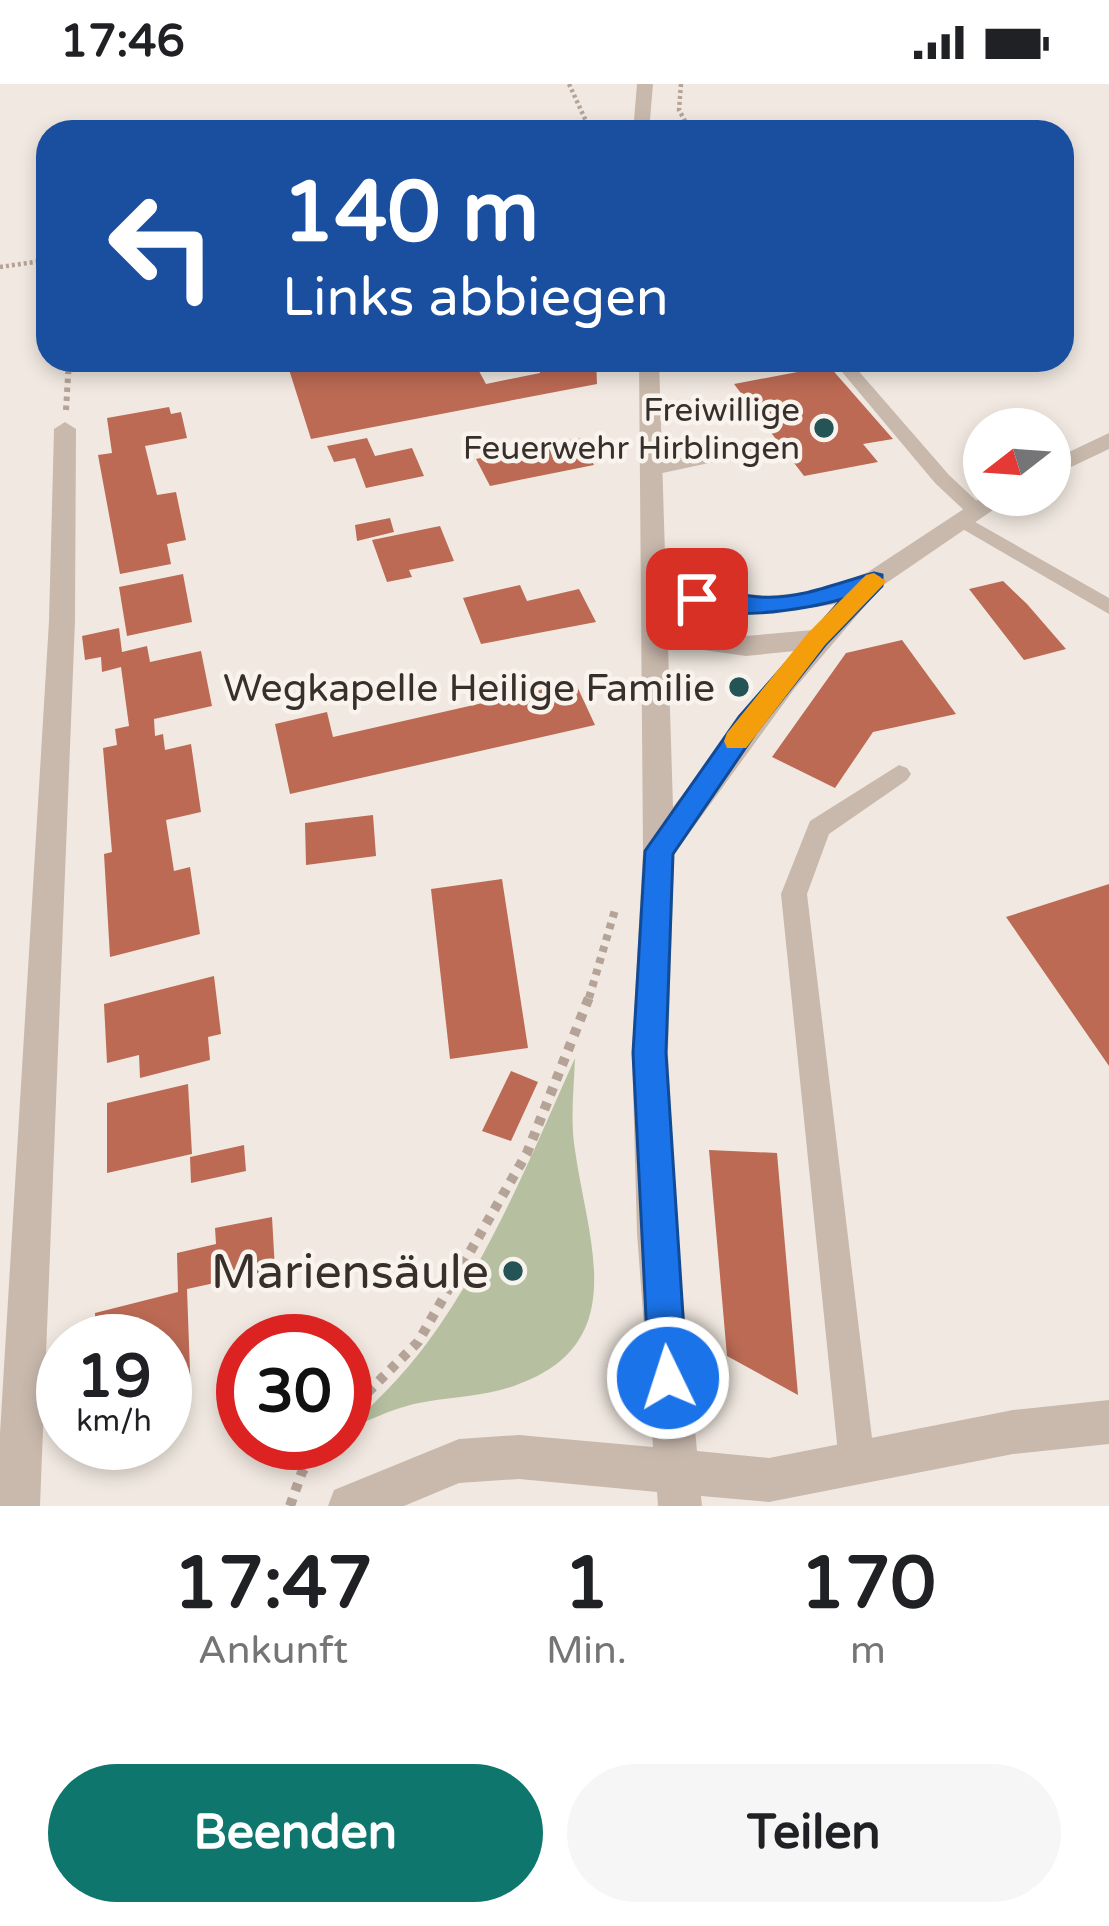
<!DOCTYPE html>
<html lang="de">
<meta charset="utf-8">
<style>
:root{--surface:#fff;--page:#f6f6f6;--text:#202124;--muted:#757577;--accent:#0f766e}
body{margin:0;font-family:"Varela Round",sans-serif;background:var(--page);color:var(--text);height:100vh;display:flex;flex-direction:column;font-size:45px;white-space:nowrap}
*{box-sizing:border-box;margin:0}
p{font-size:39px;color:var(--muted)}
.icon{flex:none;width:66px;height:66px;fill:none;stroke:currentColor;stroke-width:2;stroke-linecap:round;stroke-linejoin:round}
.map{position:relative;height:1422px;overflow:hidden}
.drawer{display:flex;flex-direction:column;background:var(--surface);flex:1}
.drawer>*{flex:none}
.guide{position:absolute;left:36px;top:36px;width:1038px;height:252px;border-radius:36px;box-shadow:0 6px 18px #0003;background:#1a4fa0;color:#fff;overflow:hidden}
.needle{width:78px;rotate:253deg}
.fabs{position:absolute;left:963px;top:324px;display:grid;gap:24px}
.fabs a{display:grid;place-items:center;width:108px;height:108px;border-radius:50%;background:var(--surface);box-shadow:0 6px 18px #0003;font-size:60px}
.speed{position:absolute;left:36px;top:1230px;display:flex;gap:24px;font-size:60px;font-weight:700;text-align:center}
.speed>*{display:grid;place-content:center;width:156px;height:156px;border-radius:50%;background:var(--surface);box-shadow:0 6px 18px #0003;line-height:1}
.speed small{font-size:30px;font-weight:400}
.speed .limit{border:18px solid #d22;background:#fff;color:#111}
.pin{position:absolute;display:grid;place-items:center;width:102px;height:102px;color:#fff;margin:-51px;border-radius:24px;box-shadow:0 6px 18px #0006}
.me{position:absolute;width:132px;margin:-66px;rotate:356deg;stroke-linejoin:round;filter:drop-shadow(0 0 9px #0008)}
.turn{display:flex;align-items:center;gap:42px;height:252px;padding:0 48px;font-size:54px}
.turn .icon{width:156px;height:156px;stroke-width:2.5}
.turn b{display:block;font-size:84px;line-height:102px}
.eta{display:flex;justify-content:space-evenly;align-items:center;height:204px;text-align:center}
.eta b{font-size:72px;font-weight:700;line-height:84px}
.button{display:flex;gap:24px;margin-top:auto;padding:24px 48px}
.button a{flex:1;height:138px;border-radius:72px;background:var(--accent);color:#fff;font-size:48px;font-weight:700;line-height:138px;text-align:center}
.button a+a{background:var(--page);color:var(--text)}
.status{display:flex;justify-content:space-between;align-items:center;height:84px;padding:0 60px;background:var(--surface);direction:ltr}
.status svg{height:33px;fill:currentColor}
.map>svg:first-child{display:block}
.green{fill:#b6c0a1}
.building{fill:#bc6a54}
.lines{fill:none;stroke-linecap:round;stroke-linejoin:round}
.path-far3{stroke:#b5a397;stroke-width:4.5;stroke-dasharray:3 3;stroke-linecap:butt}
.path-far2{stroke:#b5a397;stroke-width:6;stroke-dasharray:4.5 4.5;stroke-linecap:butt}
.path-far1{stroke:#b5a397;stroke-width:8;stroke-dasharray:6 6;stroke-linecap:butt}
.path{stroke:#b5a397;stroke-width:10;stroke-dasharray:8 8;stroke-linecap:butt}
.lane{fill:#c9b9ad;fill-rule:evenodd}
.street{fill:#c9b9ad;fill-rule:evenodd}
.route{fill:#1a73e8;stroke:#114b97;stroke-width:3}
.slow{fill:#f59e0b}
.poi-dot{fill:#245456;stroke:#f9f3ed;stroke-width:4.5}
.labels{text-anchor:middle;stroke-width:9;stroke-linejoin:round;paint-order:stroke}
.far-poi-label{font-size:33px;fill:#382f2b;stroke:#f9f3ed;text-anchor:end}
.poi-label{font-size:39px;fill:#382f2b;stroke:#f9f3ed;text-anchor:end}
.near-poi-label{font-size:48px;fill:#382f2b;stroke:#f9f3ed;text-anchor:end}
</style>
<div class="status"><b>17:46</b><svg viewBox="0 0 49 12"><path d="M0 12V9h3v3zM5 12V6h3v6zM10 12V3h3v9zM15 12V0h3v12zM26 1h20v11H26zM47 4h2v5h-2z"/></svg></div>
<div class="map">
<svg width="1109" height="1422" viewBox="0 0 1109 1422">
<rect width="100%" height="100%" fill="#f1e9e1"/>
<path class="green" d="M575,974C574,1004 570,1036 575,1066C588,1159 633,1261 514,1302C483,1313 447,1313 414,1320C390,1326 368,1336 346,1347C374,1319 403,1292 427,1259C490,1174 532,1070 575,974Z"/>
<path class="building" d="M286,276H473L486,300L540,289V276H596L597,300L311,355Z
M829,282L893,355L863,360L878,378L804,392L734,300Z
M169,323L171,330L181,328L187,354L145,362L157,411L176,408L186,456L167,460L171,480L120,490L98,371L112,369L107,334Z
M367,354L375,372L412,364L424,392L366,404L355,374L334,378L327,362Z
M579,354L594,381L490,402L476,375Z
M390,434L394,448L357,457L355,441Z
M440,442L454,477L409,486L412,493L387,498L372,456Z
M183,490L192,538L127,552L119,503Z
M1003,497L1027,520L1066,565L1024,576L969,505Z
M520,501L527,517L579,505L596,538L481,560L463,514Z
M119,544L122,568L147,562L150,578L201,567L212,622L154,635L155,652L163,650L165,666L191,660L201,728L166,736L174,787L190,783L200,850L110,873L104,770L112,768L103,664L117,661L115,645L129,642L121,583L102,588L101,573L85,576L82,552Z
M902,556L956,630L873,648L835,704L772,673L846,569Z
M575,598L595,641L290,710L275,640L327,628L333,653Z
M373,731L376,772L306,781L305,739Z
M502,795L528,964L450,975L431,805Z
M1109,800V982L1006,833Z
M214,892L221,950L208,953L210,976L140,994L139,971L107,979L104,920Z
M511,987L538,998L511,1057L482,1047Z
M188,1000L192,1070L107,1089V1019Z
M244,1061L246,1087L191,1099L190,1073Z
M709,1066L777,1069L798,1311L727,1272Z
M272,1133L275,1186L187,1205L191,1315L165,1322V1257H96L95,1229L178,1208L177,1169L216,1160L215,1144Z"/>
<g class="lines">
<path class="path-far3" d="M569,0L591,48
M681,0L679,26L691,48
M0,183L48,176"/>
<path class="path-far2" d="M783,276L793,289
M66,326L69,276"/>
<path class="path-far1" d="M589,914L615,826"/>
<path class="path" d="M345,1331L418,1258L527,1069L590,911
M290,1422L302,1388L323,1359"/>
<path class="lane" d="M832,276H849L949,391L982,422V430H968L935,399Z
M773,355L782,360L779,364L653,391L644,385L653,379Z
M961,430L1109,514V530L954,440L951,436Z
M899,681L907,684L911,690L907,696L829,750L807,810L875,1379L869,1391L857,1397L845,1391L839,1379L781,810L810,737Z"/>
<path class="street" d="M637,0H653L649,48H633Z
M639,276H659L666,503L769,512L824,506L868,488L985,411H1015L882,502L795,604L674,770L668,969L677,1149L697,1367L769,1374L1013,1326L1109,1316V1360L1013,1370L769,1418L701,1412L702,1422H658L657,1408L519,1395L459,1399L404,1422H328L334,1406L459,1355L519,1351L653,1363L637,1149L632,969L643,767ZM837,520L813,546L746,552L668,542L667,521L769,529ZM668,561L746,572L795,567L673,723Z
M65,338L76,345L75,537L40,1422H0V1349L49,537L54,345Z
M1109,349V365L1050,393V377Z"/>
</g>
<path class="route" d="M874,489L882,491V502L825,561L757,647L673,770L666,969L687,1294L682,1307L668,1313L655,1307L649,1294L633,969L645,767L739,633L842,515C809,525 711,542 685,515C701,500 738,512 760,513C799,516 837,499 874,489Z"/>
<path class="slow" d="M874,489L886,497L882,502L825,561L746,664H727L724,657L727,649L808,549L866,491Z"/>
<g class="poi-dot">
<circle cx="824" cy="344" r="12"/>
<circle cx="739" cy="603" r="12"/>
<circle cx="513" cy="1187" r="12"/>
</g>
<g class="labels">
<g class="far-poi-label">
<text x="800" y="337">Freiwillige<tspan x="800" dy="38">Feuerwehr Hirblingen</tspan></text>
</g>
<g class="poi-label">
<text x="715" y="617">Wegkapelle Heilige Familie</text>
</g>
<g class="near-poi-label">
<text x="489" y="1204">Mariensäule</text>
</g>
</g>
</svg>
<div class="fabs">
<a><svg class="needle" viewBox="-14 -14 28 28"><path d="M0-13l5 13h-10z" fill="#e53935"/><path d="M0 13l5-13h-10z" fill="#757577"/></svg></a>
</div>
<div class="speed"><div>19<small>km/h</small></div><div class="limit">30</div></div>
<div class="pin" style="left:697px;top:515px;background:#d93025"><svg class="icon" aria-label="arrive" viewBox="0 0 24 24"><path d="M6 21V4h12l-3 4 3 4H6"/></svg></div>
<svg class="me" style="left:668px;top:1294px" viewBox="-20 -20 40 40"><circle r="17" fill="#1a73e8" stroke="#fff" stroke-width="3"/><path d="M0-11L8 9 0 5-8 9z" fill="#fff"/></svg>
<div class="guide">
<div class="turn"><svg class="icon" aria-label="left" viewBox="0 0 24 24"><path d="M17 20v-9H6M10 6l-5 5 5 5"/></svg><div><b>140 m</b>Links abbiegen</div></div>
</div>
</div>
<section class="drawer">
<div class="eta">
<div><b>17:47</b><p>Ankunft</p></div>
<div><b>1</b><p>Min.</p></div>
<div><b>170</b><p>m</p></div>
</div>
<div class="button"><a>Beenden</a><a>Teilen</a></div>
</section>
